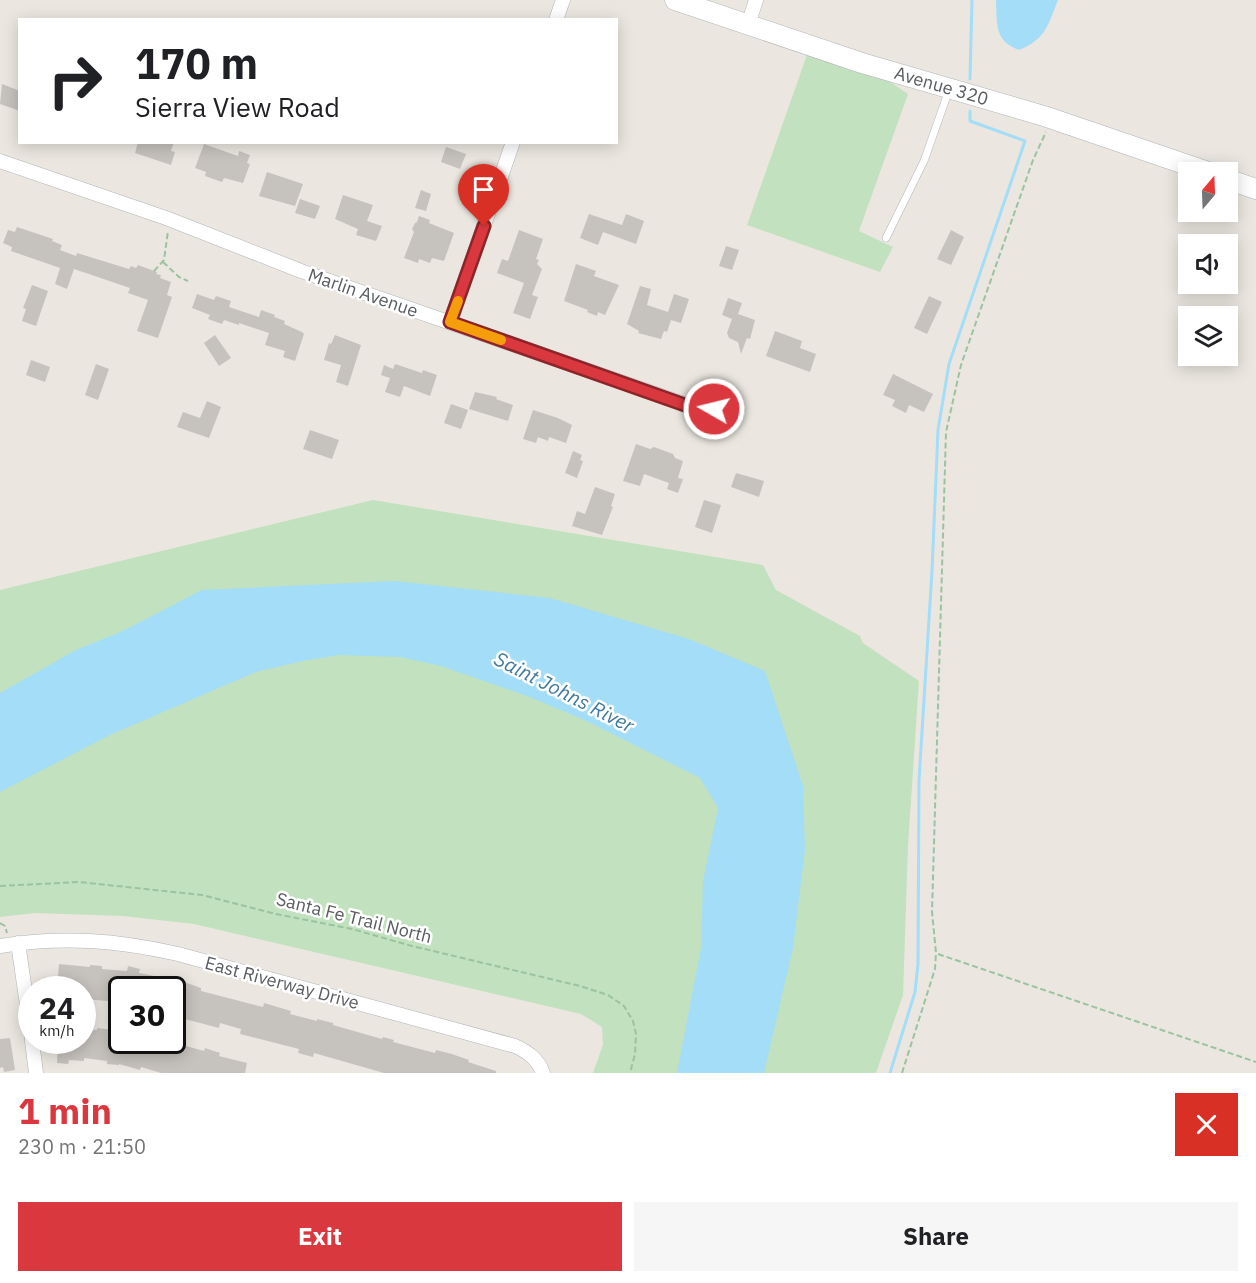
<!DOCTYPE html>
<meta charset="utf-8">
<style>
:root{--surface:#fff;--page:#f6f6f6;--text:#202124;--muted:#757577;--accent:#d9383e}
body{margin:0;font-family:"IBM Plex Sans",sans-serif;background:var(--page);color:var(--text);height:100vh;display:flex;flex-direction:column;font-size:22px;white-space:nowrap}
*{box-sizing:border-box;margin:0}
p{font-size:20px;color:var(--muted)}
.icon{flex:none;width:33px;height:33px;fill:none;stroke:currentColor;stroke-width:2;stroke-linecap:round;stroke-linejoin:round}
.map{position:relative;height:1073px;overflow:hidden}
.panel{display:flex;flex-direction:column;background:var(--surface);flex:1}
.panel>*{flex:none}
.guide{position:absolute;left:18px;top:18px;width:600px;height:126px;border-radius:0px;box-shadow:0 3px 15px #0003;background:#fff;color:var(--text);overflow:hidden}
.needle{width:39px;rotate:19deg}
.fabs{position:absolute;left:1178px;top:162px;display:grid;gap:12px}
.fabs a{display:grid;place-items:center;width:60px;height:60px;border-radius:0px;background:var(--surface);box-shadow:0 3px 15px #0003;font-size:30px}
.speed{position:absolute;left:18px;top:976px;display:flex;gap:12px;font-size:30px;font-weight:700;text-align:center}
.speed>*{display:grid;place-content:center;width:78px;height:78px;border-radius:50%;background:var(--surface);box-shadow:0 3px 15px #0003;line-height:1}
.speed small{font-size:15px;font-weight:400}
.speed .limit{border:3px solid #111;border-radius:9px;background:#fff;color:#111}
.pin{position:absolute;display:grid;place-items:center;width:51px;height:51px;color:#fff;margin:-62px -26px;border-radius:50% 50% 50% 0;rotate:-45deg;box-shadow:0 0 6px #0007}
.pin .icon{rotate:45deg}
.me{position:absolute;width:66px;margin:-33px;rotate:278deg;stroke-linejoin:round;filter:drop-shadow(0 0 4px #0008)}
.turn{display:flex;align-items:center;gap:21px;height:126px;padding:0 18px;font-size:27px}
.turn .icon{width:78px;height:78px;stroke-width:2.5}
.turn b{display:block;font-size:42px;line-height:51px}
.round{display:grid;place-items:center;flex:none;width:63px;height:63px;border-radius:0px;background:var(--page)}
.overview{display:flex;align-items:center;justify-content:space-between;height:102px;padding:0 18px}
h1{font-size:36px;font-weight:700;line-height:45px;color:var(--accent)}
.button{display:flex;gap:12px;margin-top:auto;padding:12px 18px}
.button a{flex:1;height:69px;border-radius:0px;background:var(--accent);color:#fff;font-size:24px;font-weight:700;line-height:69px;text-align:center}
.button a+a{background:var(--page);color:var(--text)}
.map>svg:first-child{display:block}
.green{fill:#c2e1be}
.water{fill:#a4ddf7}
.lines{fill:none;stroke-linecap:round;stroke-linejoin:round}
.stream{stroke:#a4ddf7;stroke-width:3}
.building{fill:#c6c2bd}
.lane-casing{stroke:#b1b4b7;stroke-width:8}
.street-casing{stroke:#b1b4b7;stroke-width:15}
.secondary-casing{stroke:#b0b4b7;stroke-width:21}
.path{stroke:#9ac3a1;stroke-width:2;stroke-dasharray:6 3;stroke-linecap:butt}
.lane{stroke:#fff;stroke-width:7}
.street{stroke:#fff;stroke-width:14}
.secondary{stroke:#fff;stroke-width:20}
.route-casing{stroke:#8d2428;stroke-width:15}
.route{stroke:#d9383e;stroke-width:10}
.slow{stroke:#f59e0b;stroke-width:10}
.labels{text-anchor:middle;stroke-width:5;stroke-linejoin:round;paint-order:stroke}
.street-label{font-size:18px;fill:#595d60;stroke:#fff}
.water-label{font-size:20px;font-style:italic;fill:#417a9e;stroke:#fff}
</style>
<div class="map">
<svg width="1256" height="1073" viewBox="0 0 1256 1073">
<rect width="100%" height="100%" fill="#ebe7e0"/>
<path class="green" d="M808,52L883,77L908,94L859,231L893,247L880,272L747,225Z
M373,500L763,565L776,590L860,636L863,643L919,681L908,846L903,995L876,1073H593L603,1045L602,1027L581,1014L194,924L123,916L35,913L0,917V590Z"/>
<path class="water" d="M996,0H1058C1048,25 1046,39 1019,50C994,41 997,23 996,0Z
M395,581L550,598L689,639L765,671L803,786L805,849L793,948L764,1073H677L701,948L703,881L718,808L700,778L589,722L527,696L441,666L400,657L338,655L303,661L256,672L110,735L0,792V693L76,650L123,631L202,590Z"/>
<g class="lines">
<path class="stream" d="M970,79L972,0
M890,1073L915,992L918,964L919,780L932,571L938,430L949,364L1025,141L970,121V111"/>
</g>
<path class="building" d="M2,84L20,91V111L0,104Z
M138,142H174L171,151L175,152L171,165L135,153Z
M204,144L238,156L239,151L250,155L247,163L250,164L243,183L224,178L222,182L205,176L206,172L195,168Z
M446,147L466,154L460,169L441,162Z
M267,172L303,184L295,206L259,196Z
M421,190L431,194L426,211L415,208Z
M343,195L373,205L367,221L382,226L376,241L356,235L358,229L335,219Z
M300,199L320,206L315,219L295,213Z
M589,214L622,225L626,214L644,221L636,244L603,232L598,245L580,238Z
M419,216L430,220L429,223L454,233L444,261L432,258L430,263L419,259L418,263L404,258L414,232L412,229L415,223L417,222Z
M17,227L53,239L52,241L62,245L60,250L76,256L77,253L129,269L131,266L136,268L138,265L157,272L156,274L161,275L160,278L171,282L167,295L172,297L158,338L137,331L148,300L128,293L130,288L74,269L67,289L55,284L60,268L11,251L12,247L3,243L8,230L15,232Z
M519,230L543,239L536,259L539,260L537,264L542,269L532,295L538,297L530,319L513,313L524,283L497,273L502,259L508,261Z
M951,230L964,237L951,265L937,259Z
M726,246L739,250L732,270L719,266Z
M576,264L596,271L594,276L619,285L605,315L598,312L597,316L587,312L588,310L564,301Z
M32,285L48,291L36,326L22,321L26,309L23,308Z
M640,286L651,289L647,305L668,312L674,294L689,299L681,323L671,320L667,332L664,331L661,339L638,333L639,331L627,324Z
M197,294L214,300L216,296L231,301L229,307L259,317L261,310L275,315L274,317L285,321L284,324L302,332L304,334L295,361L283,357L285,351L265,345L269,333L239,323V325L224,320L222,324L208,319L210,315L192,308Z
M929,296L942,302L927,334L914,328Z
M728,298L742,303L738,314L755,320L750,339L747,338L741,354L738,342L729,338L727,333L732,319L722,315Z
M775,331L802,341L800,348L816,354L810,372L766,356Z
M215,335L231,358L219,366L204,343Z
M335,335L361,345L348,386L336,382L341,365L324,360L329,343L331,344Z
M31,360L50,367L45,382L26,375Z
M96,364L109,369L98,400L85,395Z
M395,364L422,373L423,370L437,375L430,396L404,386L400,397L385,392L390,378L381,375L384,365L393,369Z
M893,374L933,394L924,412L909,405L906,413L892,406L895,400L883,395Z
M475,392L497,397L496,399L513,405L508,421L469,409Z
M207,401L221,407L209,438L177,427L183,412L200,418Z
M451,404L468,410L461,429L444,423Z
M533,410L558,418L572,425L566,443L549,437L548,441L538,437L536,443L523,439Z
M310,430L339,440L332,459L303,449Z
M636,444L650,449L654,447L673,454L675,458L683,461L678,478L683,479L678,493L667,489L669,483L644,474L640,486L623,481Z
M573,451L582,455L580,460L583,461L577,478L565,473Z
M736,473L764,481L759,497L731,487Z
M595,487L615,494L611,506L613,507L602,535L572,526L577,511L585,514Z
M704,500L721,505L712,533L695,527Z
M59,964L90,967V965L102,966V969L127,971L128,966L140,969L139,973L184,982L201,988V991L263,1007L264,1003L291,1011L290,1014L317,1021V1019L333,1023V1025L382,1039L383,1037L394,1040L393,1042L435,1053L436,1050L452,1054L469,1060L468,1062L496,1071V1073H384L314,1053L313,1057L298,1053L299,1049L240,1034L241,1029L220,1023L219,1028L181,1018L183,1011L172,1009V990H122V1002L82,999V990H57Z
M97,1028L122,1031V1041H158V1043L178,1049L179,1044L204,1051L205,1048L220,1053L219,1056L247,1063L245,1073H161L141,1067L140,1070L119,1064V1065L107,1064V1061L84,1058V1061L69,1060L68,1064L57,1063L58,1041H82V1029L97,1030Z
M10,1038L15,1070L4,1072L3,1067L0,1068V1039Z"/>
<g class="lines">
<defs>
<path id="lane" d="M886,238L924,161L949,90"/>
<path id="street" d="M556,20L563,0
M748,25L756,0
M0,161L166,218L301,271L699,409H730
M450,323L513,142
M18,943L32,1039
M0,946C63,936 116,940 178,954L515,1046C528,1052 538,1059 543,1073
M32,1041L36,1073"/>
<g id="secondary">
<path id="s1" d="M675,0L862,63L1044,116L1208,172"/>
<path d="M1227,179L1256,189"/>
</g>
</defs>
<use href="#lane" class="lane-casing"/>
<use href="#street" class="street-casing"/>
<use href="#secondary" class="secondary-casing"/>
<path class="path" d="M163,262L179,277L188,281
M154,271L164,260L168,231
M0,886L79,882L202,895L276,914L352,929L412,946L580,986L608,995L624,1006L633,1021L636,1034L635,1054L630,1073
M0,923L5,926L7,933
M938,954L1256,1062
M902,1073L935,969L936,953L932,912L946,432L961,365L1033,160L1046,132"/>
<use href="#lane" class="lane"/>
<use href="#street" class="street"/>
<use href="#secondary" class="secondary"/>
</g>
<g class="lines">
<defs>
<path id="route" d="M484,226L450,322L699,410L714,409"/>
</defs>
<use href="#route" class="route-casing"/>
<use href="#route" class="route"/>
<path class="slow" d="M458,301L450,322L501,340"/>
</g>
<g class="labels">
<g class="street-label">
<text dy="6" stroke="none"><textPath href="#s1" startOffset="280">Avenue 320</textPath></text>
<text transform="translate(363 293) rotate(19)" y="6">Marlin Avenue</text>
<text transform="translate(354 918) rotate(14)" y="6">Santa Fe Trail North</text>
<text transform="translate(282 983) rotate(15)" y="6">East Riverway Drive</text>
</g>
<g class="water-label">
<text transform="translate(564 692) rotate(27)" y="7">Saint Johns River</text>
</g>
</g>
</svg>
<div class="fabs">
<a><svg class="needle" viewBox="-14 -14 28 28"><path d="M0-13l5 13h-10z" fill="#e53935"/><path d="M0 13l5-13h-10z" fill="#757577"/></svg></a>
<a><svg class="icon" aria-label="sound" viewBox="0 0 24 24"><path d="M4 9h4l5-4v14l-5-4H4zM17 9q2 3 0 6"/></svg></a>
<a><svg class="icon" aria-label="layers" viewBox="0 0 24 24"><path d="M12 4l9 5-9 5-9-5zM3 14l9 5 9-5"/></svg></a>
</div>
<div class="speed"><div>24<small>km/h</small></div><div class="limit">30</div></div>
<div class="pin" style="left:484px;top:226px;background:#d93025"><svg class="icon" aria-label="arrive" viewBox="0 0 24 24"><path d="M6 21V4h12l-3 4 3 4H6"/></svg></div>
<svg class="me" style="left:714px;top:409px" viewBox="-20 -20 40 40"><circle r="17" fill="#d9383e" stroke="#fff" stroke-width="3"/><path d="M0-11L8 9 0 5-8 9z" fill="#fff"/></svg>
<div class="guide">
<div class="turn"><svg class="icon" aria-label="right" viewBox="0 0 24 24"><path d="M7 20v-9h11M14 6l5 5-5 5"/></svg><div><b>170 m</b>Sierra View Road</div></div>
</div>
</div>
<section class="panel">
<div class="overview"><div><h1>1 min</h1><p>230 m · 21:50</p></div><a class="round" style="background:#d93025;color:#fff"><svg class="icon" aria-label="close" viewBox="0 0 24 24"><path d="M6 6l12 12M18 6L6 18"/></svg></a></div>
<div class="button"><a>Exit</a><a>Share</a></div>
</section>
